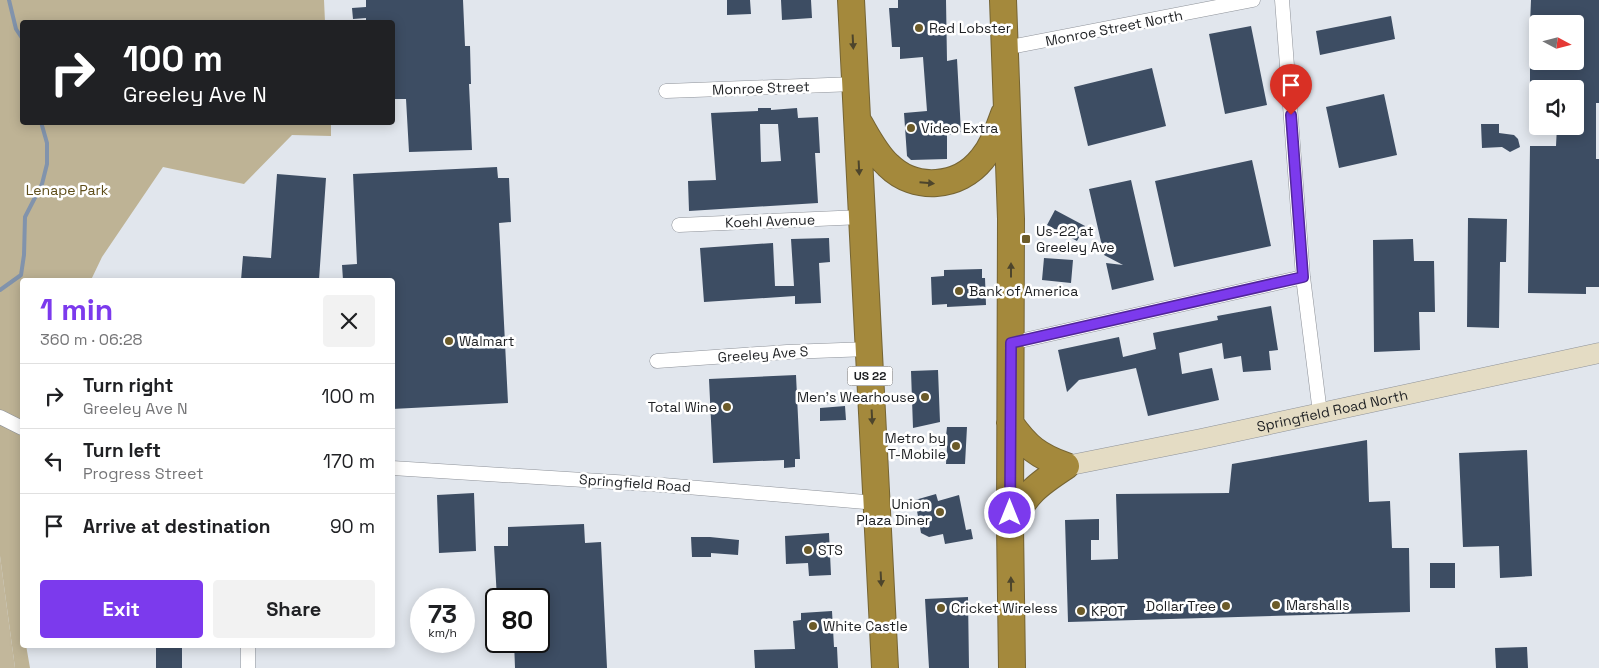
<!DOCTYPE html>
<meta charset="utf-8">
<style>
:root{--surface:#fff;--page:#f2f2f2;--text:#202124;--muted:#757577;--line:#e0e0e0;--accent:#7c3aed}
body{margin:0;font-family:"Space Grotesk",sans-serif;background:var(--page);color:var(--text);height:100vh;display:flex;flex-direction:column;font-size:19px;white-space:nowrap}
*{box-sizing:border-box;margin:0}
p{font-size:16px;color:var(--muted)}
.icon{flex:none;width:28px;height:28px;fill:none;stroke:currentColor;stroke-width:2;stroke-linecap:round;stroke-linejoin:round}
.map{position:relative;flex:1;overflow:hidden}
.sheet{position:absolute;left:20px;top:278px;width:375px;height:370px;display:flex;flex-direction:column;background:var(--surface);border-radius:5px;box-shadow:0 2px 12px #0003}
.sheet>*{flex:none}
.guide{position:absolute;left:20px;top:20px;width:375px;height:105px;border-radius:5px;box-shadow:0 2px 12px #0003;background:#202124;color:#fff;overflow:hidden}
.needle{width:32px;rotate:97deg}
.controls{position:absolute;left:1529px;top:15px;display:grid;gap:10px}
.controls a{display:grid;place-items:center;width:55px;height:55px;border-radius:5px;background:var(--surface);box-shadow:0 2px 12px #0003;font-size:25px}
.speed{position:absolute;left:410px;top:588px;display:flex;gap:10px;font-size:25px;font-weight:700;text-align:center}
.speed>*{display:grid;place-content:center;width:65px;height:65px;border-radius:50%;background:var(--surface);box-shadow:0 2px 12px #0003;line-height:1}
.speed small{font-size:12px;font-weight:400}
.speed .limit{border:2px solid #111;border-radius:8px;background:#fff;color:#111}
.pin{position:absolute;display:grid;place-items:center;width:42px;height:42px;color:#fff;margin:-51px -21px;border-radius:50% 50% 50% 0;rotate:-45deg;box-shadow:0 0 5px #0007}
.pin .icon{rotate:45deg}
.me{position:absolute;width:55px;margin:-28px;rotate:0deg;stroke-linejoin:round;filter:drop-shadow(0 0 4px #0008)}
.turn{display:flex;align-items:center;gap:18px;height:105px;padding:0 20px;font-size:22px}
.turn .icon{width:65px;height:65px;stroke-width:2.5}
.turn b{display:block;font-size:35px;line-height:42px}
.round{display:grid;place-items:center;flex:none;width:52px;height:52px;border-radius:5px;background:var(--page)}
.head{display:flex;align-items:center;justify-content:space-between;height:85px;padding:0 20px}
h1{font-size:30px;font-weight:800;line-height:38px;color:var(--accent)}
.cta{display:flex;gap:10px;margin-top:auto;padding:10px 20px}
.cta a{flex:1;height:58px;border-radius:5px;background:var(--accent);color:#fff;font-size:20px;font-weight:800;line-height:58px;text-align:center}
.cta a+a{background:var(--page);color:var(--text)}
ul{padding:0;list-style:none}
li{display:flex;align-items:center;gap:15px;height:65px;padding:0 20px;border-top:1px solid var(--line)}
li div{flex:1}
li b{display:block;font-size:19px}
li em{font-style:normal}
.map>svg:first-child{display:block}
.green{fill:#c2b79b}
.forest{fill:#beb395}
.lines{fill:none;stroke-linecap:round;stroke-linejoin:round}
.stream{stroke:#8193ac;stroke-width:4}
.building{fill:#3d4d63;fill-rule:evenodd}
.street-casing{stroke:#8e9299;stroke-width:15}
.secondary-casing{stroke:#8e9299;stroke-width:21}
.highway-casing{stroke:#756433;stroke-width:28}
.street{stroke:#fff;stroke-width:14}
.secondary{stroke:#e4dcc4;stroke-width:20}
.highway{stroke:#a4893c;stroke-width:26}
.oneway{fill:#4d452c}
.route-casing{stroke:#51269a;stroke-width:12}
.route{stroke:#7c3aed;stroke-width:9}
.poi-dot{fill:#6c5b29;stroke:#fff;stroke-width:2}
.labels{text-anchor:middle;stroke-width:5;stroke-linejoin:round;paint-order:stroke}
.shield{fill:#fff;stroke:#626365;stroke-width:1}
.shield-label{font-size:12px;font-weight:bold;fill:#1e2023}
.poi-label{font-size:14px;fill:#1e2023;stroke:#fff;text-anchor:start}
.street-label{font-size:14px;fill:#1e2023;stroke:#fff}
.park-label{font-size:14px;fill:#5f4e1a;stroke:#fff}
</style>
<div class="map">
<svg width="1599" height="668" viewBox="0 0 1599 668">
<rect width="100%" height="100%" fill="#e1e6ed"/>
<path class="green" d="M0,556L15,668H0Z"/>
<path class="forest" d="M0,0H324L325,22H22V122H331V136L292,135L244,184L163,167L102,257L91,280H22V436L20,437L22,645H26L30,668H15L0,556Z"/>
<g class="lines">
<path class="stream" d="M9,0L16,29L22,38
M0,290L21,275L24,255L25,217L42,184L47,164V143L41,122"/>
</g>
<path class="building" d="M366,0H463L465,46H470L471,84H469L472,150L409,152L406,99H392V22H366V18L353,19L352,8L366,7Z
M727,0H750L751,14L727,15Z
M781,0H811L812,18L782,20Z
M898,0H946L947,61L957,59L961,132L947,135V159L911,160L907,156L904,113L927,111L923,57L900,59V47H892L889,8H898Z
M1531,0H1599V103H1596V159H1599V287H1586V294L1528,293L1530,146H1556L1557,126H1575V89H1530V61H1575V24H1530Z
M1391,16L1395,39L1320,55L1316,31Z
M1251,26L1267,105L1225,114L1209,34Z
M1152,68L1166,126L1088,146L1074,87Z
M1384,94L1397,155L1339,168L1326,107Z
M758,108H771V110L797,108L798,118L818,117L820,153H815L818,203L689,211L688,181L716,180L711,113L758,111ZM760,124H778L781,161L761,162Z
M1481,124H1499V133L1514,135L1518,139L1520,147L1510,152L1502,147L1482,148Z
M1252,160L1271,246L1174,267L1155,181Z
M497,167L498,178H509L511,222L499,223L508,403L392,409V280H343L342,265L357,264L353,174Z
M277,174L326,178L319,280H241L243,256L271,258Z
M1131,180L1154,280L1112,290L1106,263L1123,265L1104,255L1089,189Z
M1055,210L1085,226L1077,241L1047,225Z
M1468,218L1507,219L1506,262H1500L1499,328L1467,327Z
M829,238L830,262L819,263L821,303L795,304V296L704,302L700,248L773,243L775,286H794L791,239Z
M1413,239L1414,261H1434L1435,312H1419L1420,350L1374,352L1373,240Z
M1044,258L1073,260L1071,283L1042,280Z
M982,269V278H985L986,305L947,307V304L932,305L931,277L944,276V270Z
M1271,306L1278,350L1269,351L1271,370L1243,372L1241,356L1224,359L1222,343L1179,353L1182,374L1212,368L1219,400L1148,416L1136,368L1079,380L1067,392L1058,350L1119,337L1123,357L1156,349L1153,333L1218,320L1217,316Z
M938,370L940,422L913,428L911,371Z
M796,375L800,459H795V467L784,468V460L713,463L709,379Z
M845,406L846,420L820,421V408Z
M947,427H967L965,464H946L947,447L945,445Z
M1367,440L1369,502L1390,501L1392,548H1409L1410,612L1068,622L1065,520L1099,519V540H1091V560L1118,559L1116,494L1229,493L1232,464Z
M1527,450L1532,576L1500,578L1499,546L1463,547L1459,453Z
M474,493L476,551L439,553L437,495Z
M936,494L938,501L959,495L966,530L971,529L973,539L945,544L943,534L929,537L921,533L915,500Z
M584,524L585,543L601,542L607,668H515L514,641H539V599H497L494,546H508V527Z
M829,533L831,575L809,576L808,563L786,564L785,536Z
M691,537H710L739,540L738,555L711,553V557H692Z
M1430,563H1455V588H1430Z
M968,597L969,668H929L925,599Z
M832,611L834,647H837L838,668H755L754,650L795,649L793,621L801,620V613Z
M156,645H182V668H156Z
M1527,647L1528,668H1496L1495,648Z"/>
<g class="lines">
<defs>
<path id="street" d="M1282,0L1303,277L1320,413
M1005,48L1253,0
M666,91L855,84
M679,225L862,217
M1011,343L1303,277
M657,361L787,352L869,349
M0,417L22,428
M392,468L663,485L877,503
M248,645V668"/>
<g id="secondary">
<path id="s1" d="M1066,466L1201,439L1599,353"/>
</g>
<path id="highway" d="M851,0L885,668
M1003,0L1011,219L1010,526L1012,668
M858,121C867,136 875,153 888,165C915,192 959,188 982,159C993,146 998,130 1004,114
M1010,423C1027,447 1038,456 1066,466
M1010,525C1026,493 1037,485 1066,466"/>
</defs>
<use href="#street" class="street-casing"/>
<use href="#secondary" class="secondary-casing"/>
<use href="#highway" class="highway-casing"/>
<use href="#street" class="street"/>
<use href="#secondary" class="secondary"/>
<use href="#highway" class="highway"/>
</g>
<defs><path id="oneway-solid" d="M-6-.8H1V-3.2L6.5 0L1 3.2V.8H-6Z" transform="scale(1.25)"/></defs>
<g class="oneway">
<use href="#oneway-solid" transform="translate(853 42) rotate(87)"/>
<use href="#oneway-solid" transform="translate(859 168) rotate(87)"/>
<use href="#oneway-solid" transform="translate(927 183) rotate(5)"/>
<use href="#oneway-solid" transform="translate(1011 270) rotate(-90)"/>
<use href="#oneway-solid" transform="translate(872 417) rotate(87)"/>
<use href="#oneway-solid" transform="translate(881 579) rotate(87)"/>
<use href="#oneway-solid" transform="translate(1011 584) rotate(-91)"/>
</g>
<g class="lines">
<defs>
<path id="route" d="M1010,513L1011,343L1303,277L1291,115"/>
</defs>
<use href="#route" class="route-casing"/>
<use href="#route" class="route"/>
</g>
<g class="poi-dot">
<circle cx="919" cy="28" r="5"/>
<circle cx="911" cy="128" r="5"/>
<rect x="1021" y="234" width="10" height="10" rx="2.5"/>
<circle cx="959" cy="291" r="5"/>
<circle cx="449" cy="341" r="5"/>
<circle cx="925" cy="397" r="5"/>
<circle cx="727" cy="407" r="5"/>
<circle cx="956" cy="446" r="5"/>
<circle cx="940" cy="512" r="5"/>
<circle cx="808" cy="550" r="5"/>
<circle cx="1276" cy="605" r="5"/>
<circle cx="1226" cy="606" r="5"/>
<circle cx="941" cy="608" r="5"/>
<circle cx="1081" cy="611" r="5"/>
<circle cx="813" cy="626" r="5"/>
</g>
<g class="labels">
<rect class="shield" x="847.5" y="366.5" width="45" height="19" rx="4"/>
<g class="shield-label">
<text x="870" y="380">US 22</text>
</g>
<g class="poi-label">
<text x="929" y="33">Red Lobster</text>
<text x="921" y="133">Video Extra</text>
<text x="1036" y="236">Us-22 at<tspan x="1036" dy="16">Greeley Ave</tspan></text>
<text x="969" y="296">Bank of America</text>
<text x="459" y="346">Walmart</text>
<text x="915" y="402" text-anchor="end">Men's Wearhouse</text>
<text x="717" y="412" text-anchor="end">Total Wine</text>
<text x="946" y="443" text-anchor="end">Metro by<tspan x="946" dy="16">T-Mobile</tspan></text>
<text x="930" y="509" text-anchor="end">Union<tspan x="930" dy="16">Plaza Diner</tspan></text>
<text x="818" y="555">STS</text>
<text x="1286" y="610">Marshalls</text>
<text x="1216" y="611" text-anchor="end">Dollar Tree</text>
<text x="951" y="613">Cricket Wireless</text>
<text x="1091" y="616">KPOT</text>
<text x="823" y="631">White Castle</text>
</g>
<g class="street-label">
<text transform="translate(1114 28) rotate(-11)" y="5">Monroe Street North</text>
<text transform="translate(761 88) rotate(-2)" y="5">Monroe Street</text>
<text transform="translate(770 221) rotate(-2)" y="5">Koehl Avenue</text>
<text transform="translate(763 354) rotate(-4)" y="5">Greeley Ave S</text>
<text dy="5" stroke="none"><textPath href="#s1" startOffset="272">Springfield Road North</textPath></text>
<text transform="translate(635 483) rotate(4)" y="5">Springfield Road</text>
</g>
<g class="park-label">
<text x="67" y="195">Lenape Park</text>
</g>
</g>
</svg>
<div class="controls">
<a><svg class="needle" viewBox="-14 -14 28 28"><path d="M0-13l5 13h-10z" fill="#e53935"/><path d="M0 13l5-13h-10z" fill="#757577"/></svg></a>
<a><svg class="icon" aria-label="sound" viewBox="0 0 24 24"><path d="M4 9h4l5-4v14l-5-4H4zM17 9q2 3 0 6"/></svg></a>
</div>
<div class="speed"><div>73<small>km/h</small></div><div class="limit">80</div></div>
<div class="pin" style="left:1291px;top:115px;background:#d93025"><svg class="icon" aria-label="arrive" viewBox="0 0 24 24"><path d="M6 21V4h12l-3 4 3 4H6"/></svg></div>
<svg class="me" style="left:1010px;top:513px" viewBox="-20 -20 40 40"><circle r="17" fill="#7c3aed" stroke="#fff" stroke-width="3"/><path d="M0-11L8 9 0 5-8 9z" fill="#fff"/></svg>
<div class="guide">
<div class="turn"><svg class="icon" aria-label="right" viewBox="0 0 24 24"><path d="M7 20v-9h11M14 6l5 5-5 5"/></svg><div><b>100 m</b>Greeley Ave N</div></div>
</div>
<section class="sheet">
<div class="head"><div><h1>1 min</h1><p>360 m · 06:28</p></div><a class="round"><svg class="icon" aria-label="close" viewBox="0 0 24 24"><path d="M6 6l12 12M18 6L6 18"/></svg></a></div>
<ul>
<li><svg class="icon" aria-label="right" viewBox="0 0 24 24"><path d="M7 20v-9h11M14 6l5 5-5 5"/></svg><div><b>Turn right</b><p>Greeley Ave N</p></div><em>100 m</em></li>
<li><svg class="icon" aria-label="left" viewBox="0 0 24 24"><path d="M17 20v-9H6M10 6l-5 5 5 5"/></svg><div><b>Turn left</b><p>Progress Street</p></div><em>170 m</em></li>
<li><svg class="icon" aria-label="arrive" viewBox="0 0 24 24"><path d="M6 21V4h12l-3 4 3 4H6"/></svg><div><b>Arrive at destination</b></div><em>90 m</em></li>
</ul>
<div class="cta"><a>Exit</a><a>Share</a></div>
</section>
</div>
